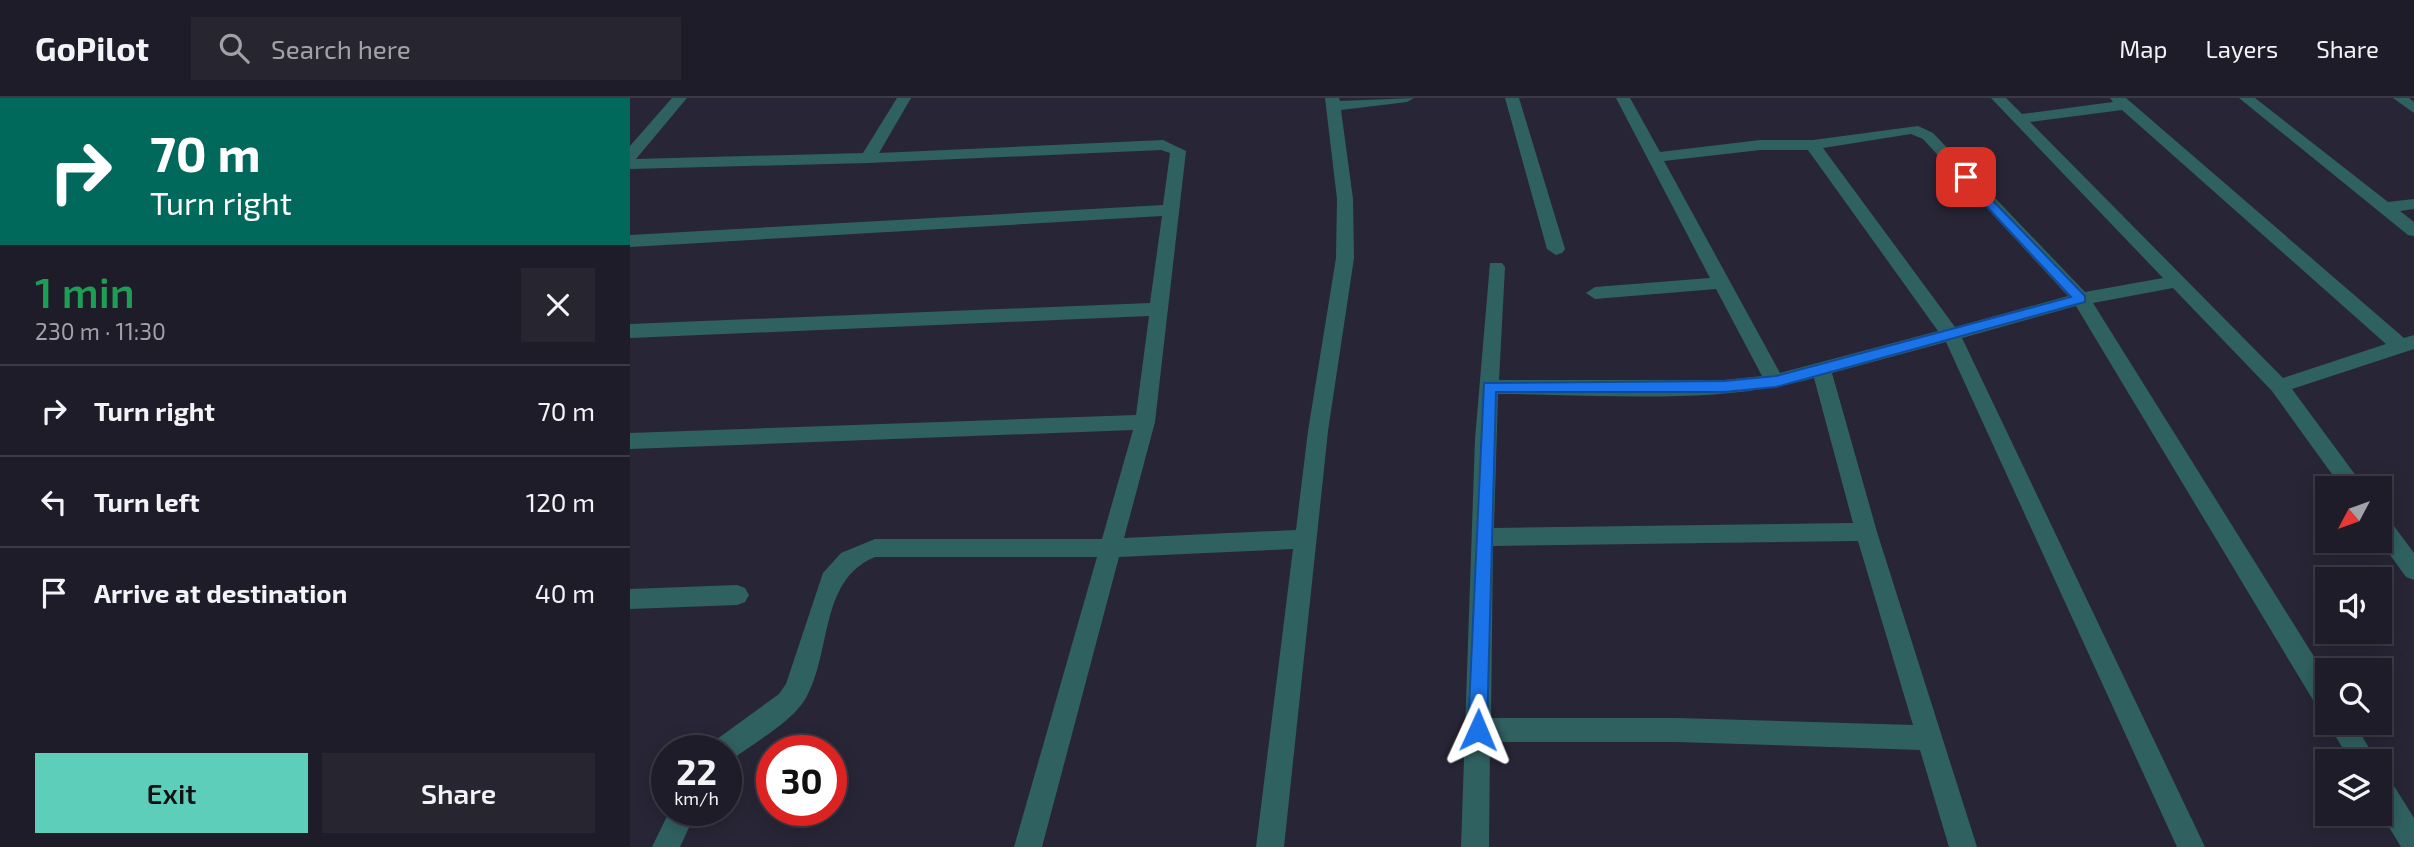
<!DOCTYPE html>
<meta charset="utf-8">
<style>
:root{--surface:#1e1c28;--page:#262530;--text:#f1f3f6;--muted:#a1a1a8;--line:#3c3a45;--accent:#5cceba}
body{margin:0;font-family:"Exo 2",sans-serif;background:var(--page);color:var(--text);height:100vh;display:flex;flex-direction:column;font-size:26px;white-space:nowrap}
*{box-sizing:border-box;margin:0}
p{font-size:23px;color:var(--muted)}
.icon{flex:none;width:38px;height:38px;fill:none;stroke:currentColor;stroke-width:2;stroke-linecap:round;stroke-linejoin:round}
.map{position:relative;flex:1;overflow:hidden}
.sheet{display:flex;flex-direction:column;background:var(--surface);width:630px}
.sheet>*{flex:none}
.guide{background:#00695c;color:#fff;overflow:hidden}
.needle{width:46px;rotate:229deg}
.tools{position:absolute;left:1685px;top:378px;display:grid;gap:14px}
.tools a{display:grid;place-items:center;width:77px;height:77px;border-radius:0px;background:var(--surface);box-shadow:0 4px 18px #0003,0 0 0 2px var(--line);font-size:35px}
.speed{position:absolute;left:21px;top:637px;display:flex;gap:14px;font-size:35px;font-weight:700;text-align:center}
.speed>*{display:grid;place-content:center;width:91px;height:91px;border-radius:50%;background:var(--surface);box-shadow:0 4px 18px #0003,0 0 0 2px var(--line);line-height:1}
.speed small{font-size:18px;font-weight:400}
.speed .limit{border:10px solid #d22;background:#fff;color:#111}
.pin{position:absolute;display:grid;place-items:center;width:60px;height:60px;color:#fff;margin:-30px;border-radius:14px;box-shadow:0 4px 10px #0006}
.me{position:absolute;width:77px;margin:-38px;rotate:1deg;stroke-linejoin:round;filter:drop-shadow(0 0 5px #0008)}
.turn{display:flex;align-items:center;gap:24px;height:147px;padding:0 35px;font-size:32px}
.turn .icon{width:91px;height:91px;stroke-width:2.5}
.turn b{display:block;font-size:49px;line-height:60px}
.round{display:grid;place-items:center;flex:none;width:74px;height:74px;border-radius:0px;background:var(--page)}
.headline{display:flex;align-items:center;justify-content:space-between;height:119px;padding:0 35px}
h1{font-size:42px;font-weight:600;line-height:52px;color:#1e9e55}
.action{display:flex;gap:14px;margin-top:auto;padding:14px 35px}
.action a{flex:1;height:80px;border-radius:0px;background:var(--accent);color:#111;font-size:28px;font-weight:600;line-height:80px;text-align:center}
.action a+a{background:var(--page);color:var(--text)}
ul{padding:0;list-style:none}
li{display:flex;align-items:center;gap:21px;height:91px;padding:0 35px;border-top:2px solid var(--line)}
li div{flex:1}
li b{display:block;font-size:26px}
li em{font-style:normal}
header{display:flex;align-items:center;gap:42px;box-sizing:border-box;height:98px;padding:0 35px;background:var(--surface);border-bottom:2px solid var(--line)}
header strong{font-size:33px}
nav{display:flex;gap:38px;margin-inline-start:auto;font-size:24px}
.search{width:490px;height:63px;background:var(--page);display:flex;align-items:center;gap:18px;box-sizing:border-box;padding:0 24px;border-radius:0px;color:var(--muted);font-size:26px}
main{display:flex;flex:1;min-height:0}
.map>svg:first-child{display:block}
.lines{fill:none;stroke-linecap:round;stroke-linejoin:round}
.street{fill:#306161;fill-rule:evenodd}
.route{fill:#1a73e8;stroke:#114b97;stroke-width:2}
</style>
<header>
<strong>GoPilot</strong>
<div class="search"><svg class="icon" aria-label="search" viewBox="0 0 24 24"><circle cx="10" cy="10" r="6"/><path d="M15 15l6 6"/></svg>Search here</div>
<nav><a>Map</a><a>Layers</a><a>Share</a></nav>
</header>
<main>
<section class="sheet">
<div class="guide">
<div class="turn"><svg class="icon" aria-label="right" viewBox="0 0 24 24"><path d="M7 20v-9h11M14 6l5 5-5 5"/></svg><div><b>70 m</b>Turn right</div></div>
</div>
<div class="headline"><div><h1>1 min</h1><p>230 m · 11:30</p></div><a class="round"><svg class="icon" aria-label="close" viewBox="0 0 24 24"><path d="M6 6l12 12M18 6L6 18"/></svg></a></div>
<ul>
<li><svg class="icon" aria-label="right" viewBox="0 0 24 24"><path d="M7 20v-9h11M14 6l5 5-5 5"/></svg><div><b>Turn right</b></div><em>70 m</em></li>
<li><svg class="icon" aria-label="left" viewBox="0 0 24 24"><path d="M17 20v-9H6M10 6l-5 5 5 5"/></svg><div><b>Turn left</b></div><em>120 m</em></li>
<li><svg class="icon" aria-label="arrive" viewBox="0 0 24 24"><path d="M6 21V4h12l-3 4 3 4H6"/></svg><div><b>Arrive at destination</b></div><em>40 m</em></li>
</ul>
<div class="action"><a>Exit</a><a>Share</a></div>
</section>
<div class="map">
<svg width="1784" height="749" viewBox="0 0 1784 749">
<rect width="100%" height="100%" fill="#282636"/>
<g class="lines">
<path class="street" d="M42,0H57L6,61L233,55L267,0H281L249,55L533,42L556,53L525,324L494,440L666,432L678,333L706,160L707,101L695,0H709L710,3L784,0L777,4L711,12L723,101L724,160L698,333L654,749H626L663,451L489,459L412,749H384L467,459H245C189,482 202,554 176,600C161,625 125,644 101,662L96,664V653H79L83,644L149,596L156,586L193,475L211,455L245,441H472L503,332L0,351V335L506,317L519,218L0,240V226L520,205L532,118L0,149V137L533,107L540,55L531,52L238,65L0,71V48Z
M875,0H889L935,151L932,155L926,157L917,151Z
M986,0H1000L1030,54L1130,42H1183L1288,28L1303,35L1455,194L1533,180L1361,0H1376L1392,16L1483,4L1480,0H1496L1774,240L1784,237V251L1662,291L1735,390H1712L1642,293L1543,190L1463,205L1698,581V615L1689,612L1446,208L1332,240L1575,749H1547L1316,244L1202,275L1247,434L1347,749H1319L1290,652L1048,644H860L859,749H831L845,341L860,165H872L875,169L869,282H1094L1132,278L1086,191L965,201L956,195L965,189L1080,180ZM1492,12L1756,246L1653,280L1400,24ZM1281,36L1293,41L1438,198L1325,229L1193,50ZM1130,52H1178L1308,233L1150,275L1034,63ZM1184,280L1223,425L864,430L868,296C971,296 1085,308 1184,280ZM1228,443L1283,627L1048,620H861L863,448Z
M1609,0H1625L1758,104L1784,101V111L1770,113L1784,124V138L1778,137Z
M1763,0H1779L1784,4V15Z
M1750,417L1758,420L1784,455V482L1776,479L1750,443Z
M107,487L115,490L119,497L115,504L107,507L0,511V491Z
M1698,625H1724L1747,663H1720Z
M1750,676L1759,680L1784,720V749H1771L1750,714Z
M40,712H67L50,749H22Z"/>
</g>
<path class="route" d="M1336,75L1455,198V204L1146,289L1094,294H866L857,632L855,639L848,641L841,639L838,632L854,285L1094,283L1146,278L1441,199L1332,82L1330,79Z"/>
</svg>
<div class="tools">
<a><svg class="needle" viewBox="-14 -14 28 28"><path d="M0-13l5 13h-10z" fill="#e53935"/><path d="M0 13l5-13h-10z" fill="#a1a1a8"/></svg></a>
<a><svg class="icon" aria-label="sound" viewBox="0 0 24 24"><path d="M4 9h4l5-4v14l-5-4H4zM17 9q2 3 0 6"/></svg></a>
<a><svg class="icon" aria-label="search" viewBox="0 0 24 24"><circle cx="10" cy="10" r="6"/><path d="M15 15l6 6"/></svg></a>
<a><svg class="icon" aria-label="layers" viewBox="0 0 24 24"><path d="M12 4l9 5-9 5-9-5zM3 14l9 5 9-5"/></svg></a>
</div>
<div class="speed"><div>22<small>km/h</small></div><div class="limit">30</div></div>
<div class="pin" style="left:1336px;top:79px;background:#d93025"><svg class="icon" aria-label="arrive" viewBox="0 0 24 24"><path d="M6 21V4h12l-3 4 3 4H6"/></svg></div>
<svg class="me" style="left:848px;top:632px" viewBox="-20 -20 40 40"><path d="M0-17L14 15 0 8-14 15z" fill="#1a73e8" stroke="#fff" stroke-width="4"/></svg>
</div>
</main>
